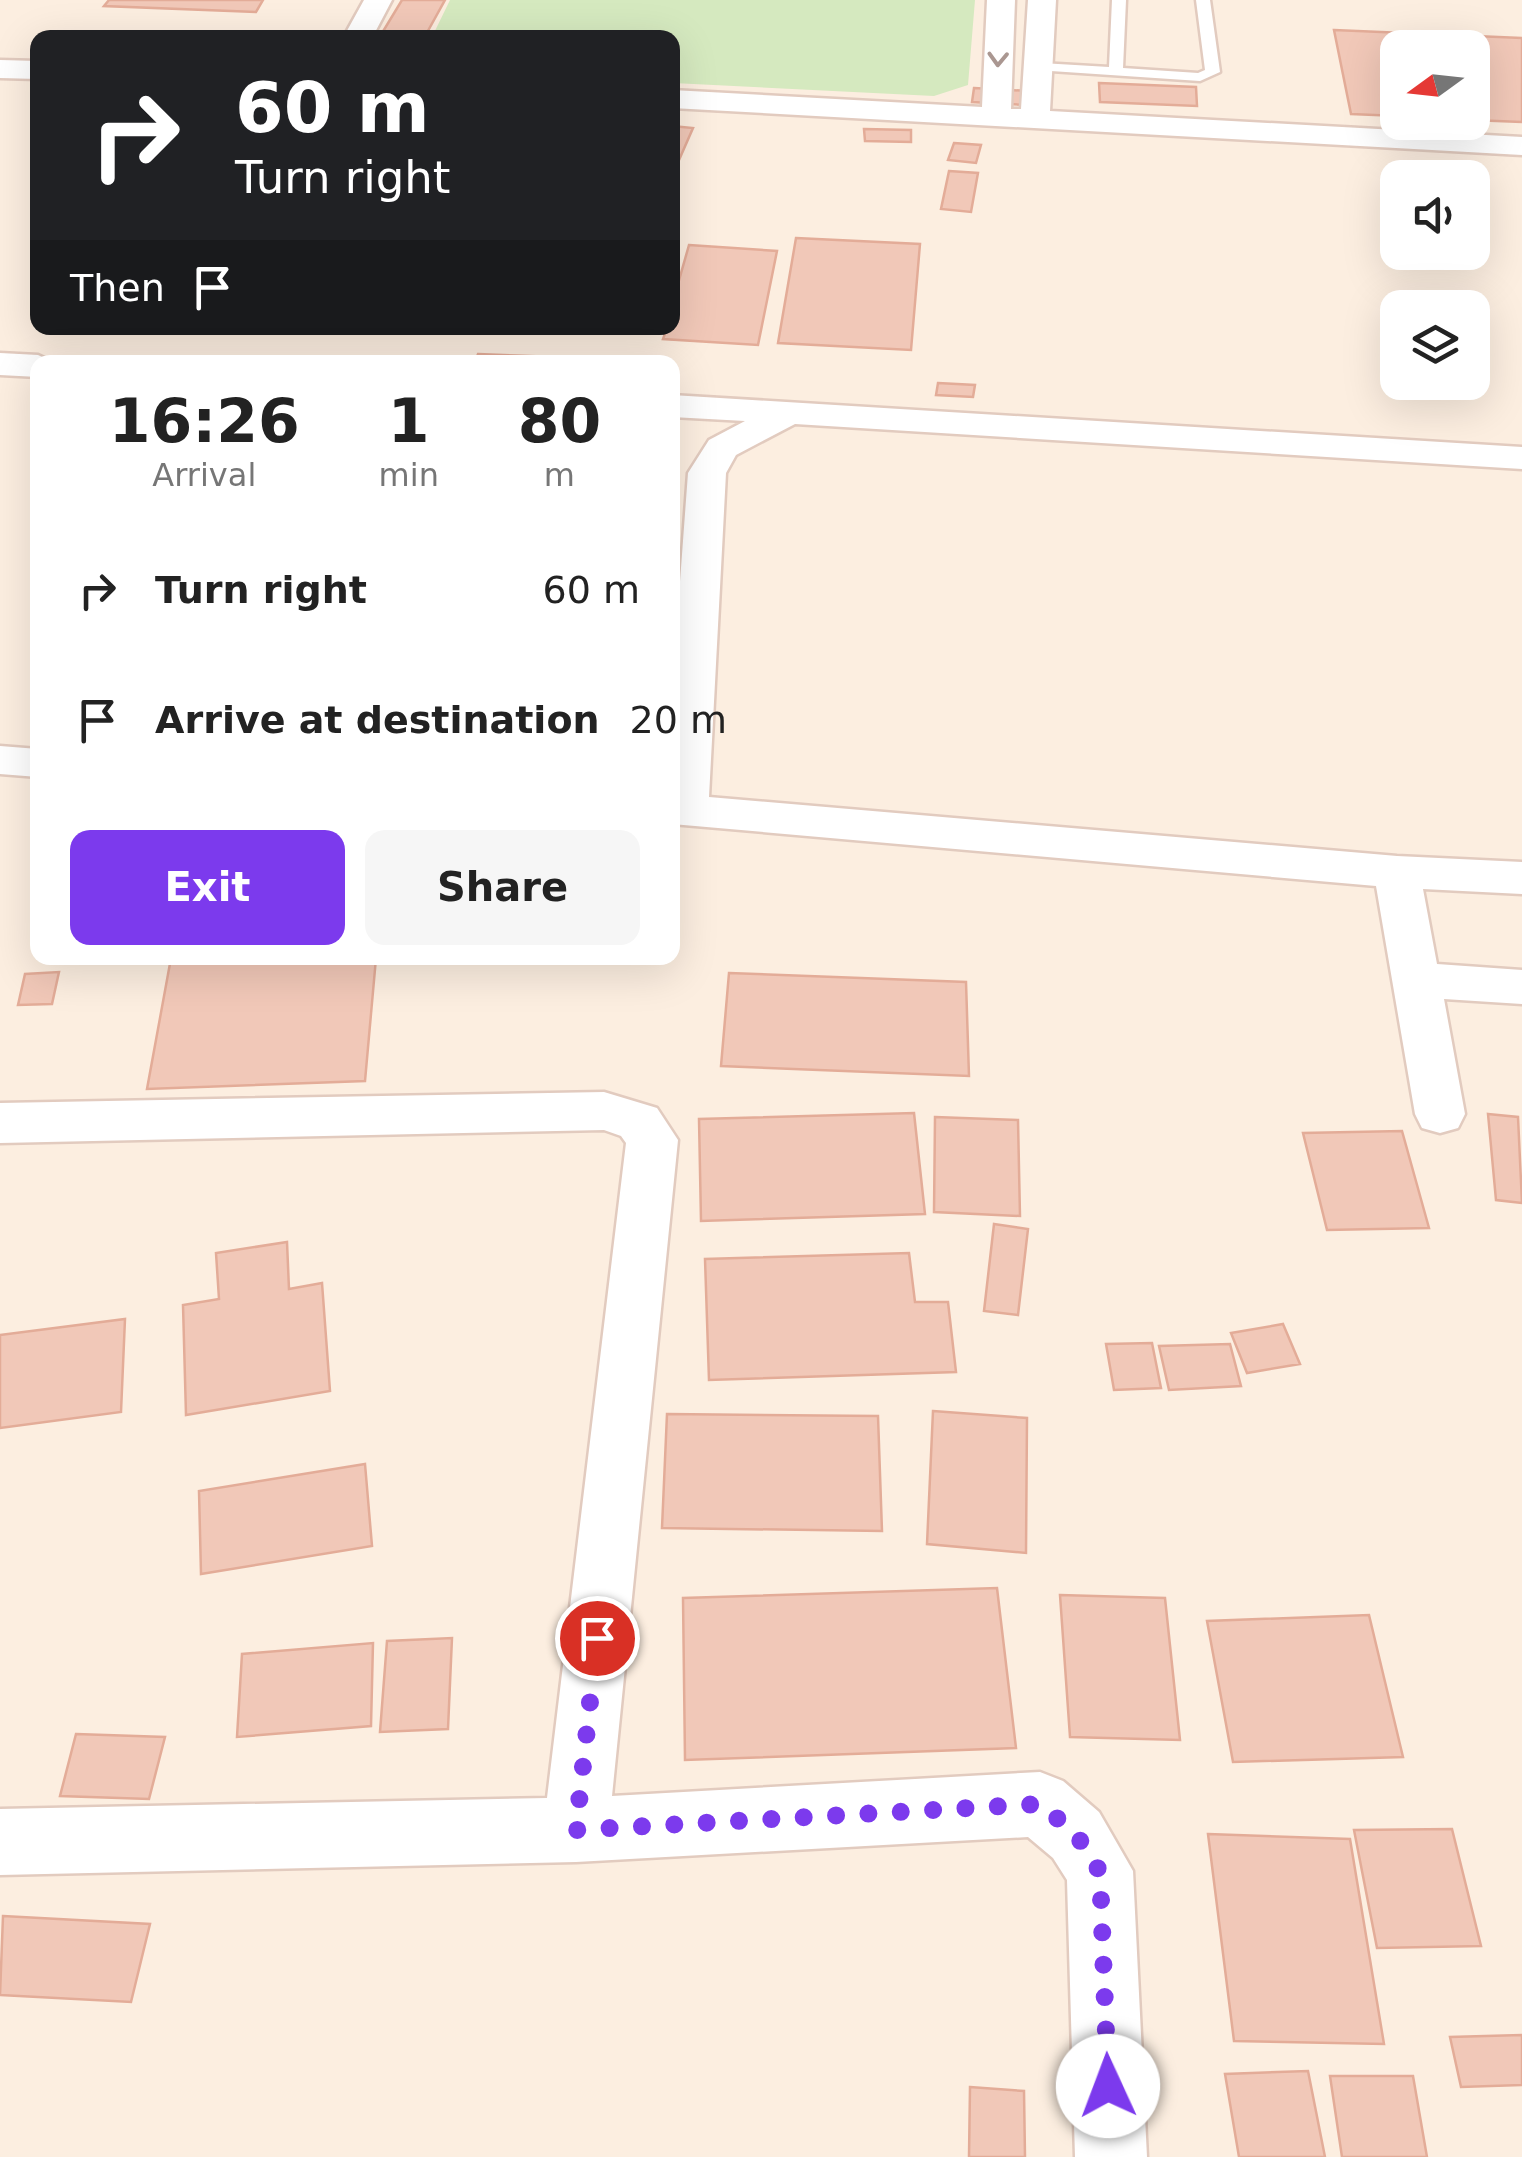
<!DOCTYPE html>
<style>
:root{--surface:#fff;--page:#f6f6f6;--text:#222;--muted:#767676;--accent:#7c3aed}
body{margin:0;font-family:"DejaVu Sans",sans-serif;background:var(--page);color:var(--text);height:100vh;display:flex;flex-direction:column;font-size:38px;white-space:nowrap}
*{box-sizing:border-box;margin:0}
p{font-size:32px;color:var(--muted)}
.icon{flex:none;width:55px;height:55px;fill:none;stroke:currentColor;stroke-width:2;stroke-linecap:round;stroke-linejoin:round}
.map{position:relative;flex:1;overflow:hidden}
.sheet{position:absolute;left:30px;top:355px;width:650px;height:610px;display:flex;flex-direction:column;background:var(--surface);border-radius:20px;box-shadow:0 10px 40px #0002}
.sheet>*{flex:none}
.guide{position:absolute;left:30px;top:30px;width:650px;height:305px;border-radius:20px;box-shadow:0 10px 40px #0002;background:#202124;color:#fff;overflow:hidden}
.needle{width:65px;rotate:255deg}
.controls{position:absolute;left:1380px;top:30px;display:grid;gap:20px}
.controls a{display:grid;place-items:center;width:110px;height:110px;border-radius:20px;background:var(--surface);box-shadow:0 10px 40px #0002;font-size:50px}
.pin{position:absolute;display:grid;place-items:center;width:85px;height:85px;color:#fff;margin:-42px;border:5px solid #fff;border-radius:50%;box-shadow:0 2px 10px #0007}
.me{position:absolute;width:110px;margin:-55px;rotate:358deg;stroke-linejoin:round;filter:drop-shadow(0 0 8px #0008)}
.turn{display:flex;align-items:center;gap:35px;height:210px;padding:0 40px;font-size:45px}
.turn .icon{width:130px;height:130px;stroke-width:2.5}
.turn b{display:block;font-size:70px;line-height:85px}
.then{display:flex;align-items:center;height:95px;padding:0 40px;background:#0003;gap:20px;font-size:38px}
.eta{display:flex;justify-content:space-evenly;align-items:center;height:170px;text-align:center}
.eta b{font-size:60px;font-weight:800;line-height:70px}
.cta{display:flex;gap:20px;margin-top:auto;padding:20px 40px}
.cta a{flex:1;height:115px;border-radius:20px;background:var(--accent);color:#fff;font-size:40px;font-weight:800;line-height:115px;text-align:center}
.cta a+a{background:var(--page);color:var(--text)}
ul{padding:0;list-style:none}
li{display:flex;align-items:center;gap:30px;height:130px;padding:0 40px}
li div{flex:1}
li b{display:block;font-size:38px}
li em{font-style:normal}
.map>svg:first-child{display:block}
.green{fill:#d5e9bf}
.building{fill:#f1c8b8;stroke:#e3ac98;stroke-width:2.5}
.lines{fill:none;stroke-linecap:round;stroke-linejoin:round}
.lane-casing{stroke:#e2cbbf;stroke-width:5}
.street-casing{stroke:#e2cbbf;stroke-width:5}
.lane{fill:#fff;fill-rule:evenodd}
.street{fill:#fff;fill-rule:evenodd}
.oneway{stroke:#aa9791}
.route{stroke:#7c3aed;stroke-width:18;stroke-dasharray:0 32.4}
</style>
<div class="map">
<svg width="1522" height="2157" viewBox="0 0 1522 2157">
<rect width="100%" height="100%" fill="#fceee0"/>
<path class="green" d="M450,0H975L968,85L934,96L673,83L672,38L432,37Z"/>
<path class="building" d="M109,0H263L256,12L104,6Z
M402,0H445L424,38H379Z
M1334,30L1522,38V122L1472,120V48H1398V116L1351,114Z
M1099,83L1196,87L1197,106L1100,102Z
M974,88L1046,92L1045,106L972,102Z
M672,126L693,128L672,176Z
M864,129L911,130V142L865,141Z
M954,143L981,145L976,163L948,160Z
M949,171L978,173L971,212L941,209Z
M796,238L920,244L911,350L778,343Z
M689,245L777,251L758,345L663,339L667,328H672V305Z
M478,354L555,357L553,362H475Z
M938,383L975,385L973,397L936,395Z
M171,958H376L365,1081L147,1089Z
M59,972L52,1004L18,1005L25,974Z
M729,973L966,982L969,1076L721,1066Z
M914,1113L925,1214L701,1221L699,1119Z
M1488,1114L1518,1117L1522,1203L1496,1200Z
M935,1117L1018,1120L1020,1216L934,1212Z
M1402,1131L1429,1228L1327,1230L1303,1133Z
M994,1224L1028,1229L1018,1315L984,1311Z
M287,1242L289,1289L322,1283L330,1391L186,1415L183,1305L219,1299L216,1253Z
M909,1253L915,1302H948L956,1372L709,1380L705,1259Z
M125,1319L121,1412L0,1428V1335Z
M1283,1324L1300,1364L1247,1373L1231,1333Z
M1152,1343L1161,1388L1114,1390L1106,1344Z
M1230,1344L1241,1386L1169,1390L1159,1346Z
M933,1411L1027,1418L1026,1553L927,1544Z
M667,1414L878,1416L882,1531L662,1528Z
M365,1464L372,1546L201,1574L199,1491Z
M997,1588L1016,1748L685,1760L683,1598Z
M1060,1595L1165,1598L1180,1740L1070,1737Z
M1369,1615L1403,1757L1233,1762L1207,1621Z
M452,1638L448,1729L380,1732L387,1641Z
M373,1643L371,1726L237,1737L242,1654Z
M76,1734L165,1737L149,1799L60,1796Z
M1452,1829L1481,1946L1377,1948L1354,1830Z
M1208,1834L1350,1839L1384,2044L1234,2041Z
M3,1916L150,1924L131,2002L0,1995Z
M1522,2035V2085L1461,2087L1450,2037Z
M1308,2071L1325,2157H1239L1225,2074Z
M1330,2076H1413L1427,2157H1342Z
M970,2087L1024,2091L1025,2157H969Z"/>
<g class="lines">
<defs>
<path id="lane" d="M1112,0H1126L1123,68L1198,73L1205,70L1196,0H1210L1220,72L1200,81L1036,70L1034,67L1041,63L1109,67Z"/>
<path id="street" d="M364,0H392L372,38H343Z
M987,0H1015L1011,109H1021L1028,0H1056L1050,111L1522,137V155L672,108V90L982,107Z
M0,60L38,61V79L0,78Z
M0,353L38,355L53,362H38V377L0,375Z
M672,395L1522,447V469L795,424L736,455L726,473L709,797L1397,856L1522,862V894L1423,889L1437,964L1522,970V1004L1444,999L1465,1114L1458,1128L1440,1133L1422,1128L1415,1114L1376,886L672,824V690L688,473L709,440L745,421L672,417Z
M0,746L38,749V777L0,774Z
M604,1092L657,1108L678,1140L612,1796L1040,1772L1063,1781L1099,1812L1133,1871L1147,2157H1075L1067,1880L1053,1858L1028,1837L576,1862L0,1875V1809L547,1798L626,1143L621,1136L604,1130L0,1143V1103Z"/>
</defs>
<use href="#lane" class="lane-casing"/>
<use href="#street" class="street-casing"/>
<use href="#lane" class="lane"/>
<use href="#street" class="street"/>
</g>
<defs><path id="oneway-chevron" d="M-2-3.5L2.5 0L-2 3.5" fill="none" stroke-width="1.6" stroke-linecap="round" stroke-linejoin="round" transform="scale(2.5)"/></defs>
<use class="oneway" href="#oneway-chevron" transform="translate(998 59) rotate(92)"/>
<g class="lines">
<path class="route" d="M597,1638L576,1830L1040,1804L1076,1834L1100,1872L1108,2086"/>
</g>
</svg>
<div class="controls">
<a><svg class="needle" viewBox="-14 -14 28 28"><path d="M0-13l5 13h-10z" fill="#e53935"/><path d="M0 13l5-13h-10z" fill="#767676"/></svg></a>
<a><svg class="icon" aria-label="sound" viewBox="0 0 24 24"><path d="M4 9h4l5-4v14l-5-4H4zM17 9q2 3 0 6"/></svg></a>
<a><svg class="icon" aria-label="layers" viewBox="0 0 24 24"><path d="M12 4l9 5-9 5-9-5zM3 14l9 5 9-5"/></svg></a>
</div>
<div class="pin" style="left:597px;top:1638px;background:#d93025"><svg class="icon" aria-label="arrive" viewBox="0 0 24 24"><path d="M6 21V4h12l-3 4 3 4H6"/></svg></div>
<svg class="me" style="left:1108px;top:2086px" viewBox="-20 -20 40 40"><circle r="19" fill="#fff"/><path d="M0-13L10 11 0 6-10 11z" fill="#7c3aed"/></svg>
<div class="guide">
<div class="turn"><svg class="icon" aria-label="right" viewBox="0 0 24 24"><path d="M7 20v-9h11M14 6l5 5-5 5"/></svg><div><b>60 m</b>Turn right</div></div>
<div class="then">Then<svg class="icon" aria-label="arrive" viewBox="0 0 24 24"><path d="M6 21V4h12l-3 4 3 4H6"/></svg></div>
</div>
<section class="sheet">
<div class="eta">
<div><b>16:26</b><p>Arrival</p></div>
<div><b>1</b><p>min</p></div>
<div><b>80</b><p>m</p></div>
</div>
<ul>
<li><svg class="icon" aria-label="right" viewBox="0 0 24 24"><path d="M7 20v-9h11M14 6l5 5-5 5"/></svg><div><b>Turn right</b></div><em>60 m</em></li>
<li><svg class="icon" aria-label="arrive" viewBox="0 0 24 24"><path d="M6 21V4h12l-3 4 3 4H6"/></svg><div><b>Arrive at destination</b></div><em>20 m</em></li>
</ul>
<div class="cta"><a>Exit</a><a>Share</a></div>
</section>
</div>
